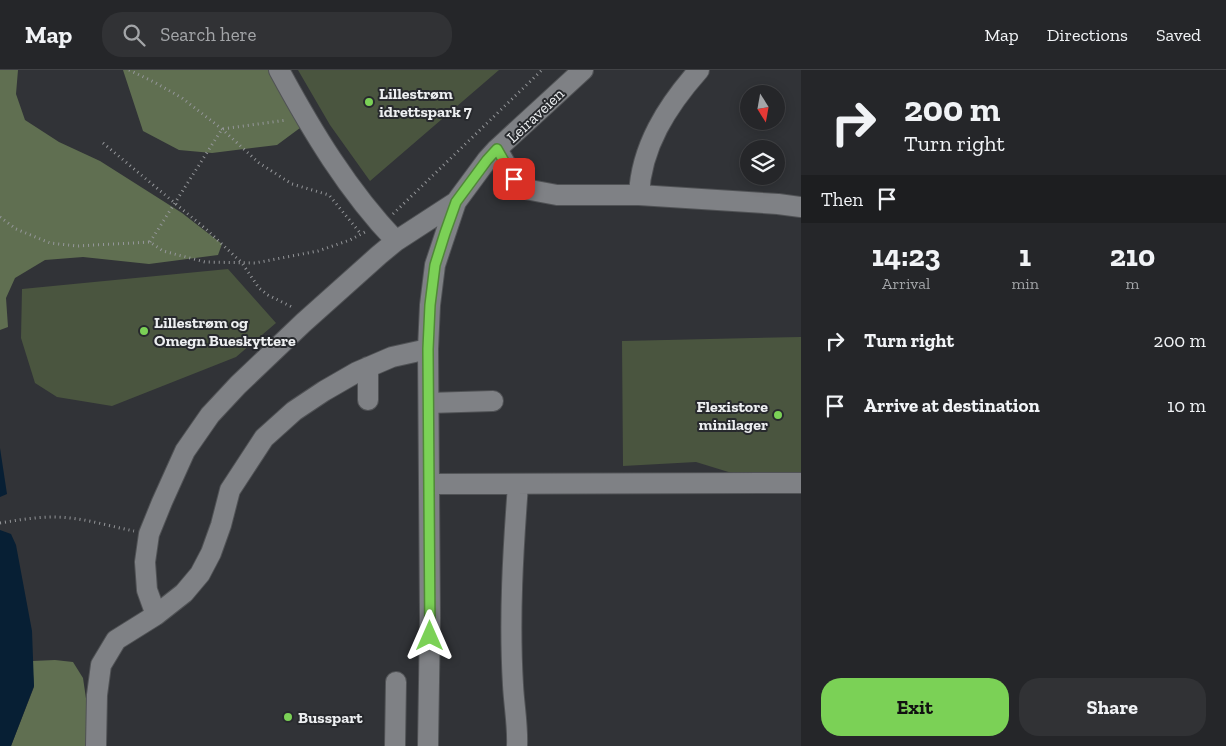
<!DOCTYPE html>
<meta charset="utf-8">
<style>
:root{--surface:#252629;--page:#313235;--text:#f1f3f6;--muted:#a3a5a8;--line:#424346;--accent:#7bd156}
body{margin:0;font-family:"Zilla Slab",serif;background:var(--page);color:var(--text);height:100vh;display:flex;flex-direction:column;font-size:19px;white-space:nowrap}
*{box-sizing:border-box;margin:0}
p{font-size:16px;color:var(--muted)}
.icon{flex:none;width:28px;height:28px;fill:none;stroke:currentColor;stroke-width:2;stroke-linecap:round;stroke-linejoin:round}
.map{position:relative;flex:1;overflow:hidden}
.side{display:flex;flex-direction:column;background:var(--surface);width:425px}
.side>*{flex:none}
.banner{background:#252629;color:var(--text);overflow:hidden}
.needle{width:32px;rotate:169deg}
.fabs{position:absolute;left:740px;top:15px;display:grid;gap:10px}
.fabs a{display:grid;place-items:center;width:45px;height:45px;border-radius:50%;background:var(--surface);box-shadow:0 2px 12px #0003,0 0 0 1px var(--line);font-size:25px}
.pin{position:absolute;display:grid;place-items:center;width:42px;height:42px;color:#fff;margin:-21px;border-radius:10px;box-shadow:0 2px 8px #0006}
.me{position:absolute;width:55px;margin:-28px;rotate:0deg;stroke-linejoin:round;filter:drop-shadow(0 0 4px #0008)}
.turn{display:flex;align-items:center;gap:18px;height:105px;padding:0 20px;font-size:22px}
.turn .icon{width:65px;height:65px;stroke-width:2.5}
.turn b{display:block;font-size:35px;line-height:42px}
.then{display:flex;align-items:center;height:48px;padding:0 20px;background:#0003;gap:10px;font-size:19px}
.eta{display:flex;justify-content:space-evenly;align-items:center;height:85px;text-align:center}
.eta b{font-size:30px;font-weight:800;line-height:35px}
.action{display:flex;gap:10px;margin-top:auto;padding:10px 20px}
.action a{flex:1;height:58px;border-radius:20px;background:var(--accent);color:#111;font-size:20px;font-weight:800;line-height:58px;text-align:center}
.action a+a{background:var(--page);color:var(--text)}
ul{padding:0;list-style:none}
li{display:flex;align-items:center;gap:15px;height:65px;padding:0 20px}
li div{flex:1}
li b{display:block;font-size:19px}
li em{font-style:normal}
header{display:flex;align-items:center;gap:30px;box-sizing:border-box;height:70px;padding:0 25px;background:var(--surface);border-bottom:1px solid var(--line)}
header strong{font-size:24px}
nav{display:flex;gap:28px;margin-inline-start:auto;font-size:18px}
.search{width:350px;height:45px;background:var(--page);display:flex;align-items:center;gap:12px;box-sizing:border-box;padding:0 18px;border-radius:20px;color:var(--muted);font-size:19px}
main{display:flex;flex:1;min-height:0}
.map>svg:first-child{display:block}
.green{fill:#4a553f}
.forest{fill:#606f51}
.water{fill:#071f34}
.lines{fill:none;stroke-linecap:round;stroke-linejoin:round}
.minor-casing{stroke:#505255;stroke-width:22}
.path{stroke:#95979a;stroke-width:3;stroke-dasharray:1 4;stroke-linecap:butt}
.minor{stroke:#7f8185;stroke-width:20}
.route-casing{stroke:#508838;stroke-width:12}
.route{stroke:#7bd156;stroke-width:9}
.poi-dot{fill:#7bd156;stroke:#27292d;stroke-width:2}
.labels{text-anchor:middle;stroke-width:4;stroke-linejoin:round;paint-order:stroke}
.poi-label{font-size:16px;font-weight:bold;fill:#edeff1;stroke:#27292d;text-anchor:start}
.street-label{font-size:16px;fill:#edeff1;stroke:#27292d}
</style>
<header>
<strong>Map</strong>
<div class="search"><svg class="icon" aria-label="search" viewBox="0 0 24 24"><circle cx="10" cy="10" r="6"/><path d="M15 15l6 6"/></svg>Search here</div>
<nav><a>Map</a><a>Directions</a><a>Saved</a></nav>
</header>
<main>
<div class="map">
<svg width="801" height="676" viewBox="0 0 801 676">
<rect width="100%" height="100%" fill="#313337"/>
<path class="green" d="M298,0H499L370,111L330,55Z
M228,199L276,253L236,287L112,336L57,327L35,313L21,268L22,219Z
M801,267V406L735,404L696,392L623,396L622,271Z"/>
<path class="forest" d="M0,0H18L16,24L25,50L59,72L100,91L182,143L222,174L218,185L149,194L83,187L45,190L15,208L6,228L8,257L0,260Z
M123,0H275L304,55L277,75L212,83L179,80L143,61Z
M55,590L73,592L83,608L93,676H11L34,617L32,591Z"/>
<path class="water" d="M0,378L7,424L0,427Z
M0,460L11,464L16,475L32,561L34,616L11,676H0Z"/>
<g class="lines">
<defs>
<path id="minor" d="M279,0C312,61 348,121 396,171
M497,79L514,109L525,119L557,125H639L778,134L801,137
M639,125C641,77 667,36 699,0
M368,297V330
M429,333L493,331
M429,414L801,413
M156,545L147,520L145,492L149,464L162,432L185,381L210,345L238,315L303,253L379,185L396,171L456,132
M96,676L97,625L101,595L116,570L156,545L184,523L200,504L211,483L221,455L230,420L264,368L294,341L324,321L357,302L392,287L428,279
M395,676L396,612
M428,676L430,548L428,279L430,235L435,195L456,132L487,90L497,79L583,0
M517,676C518,656 514,635 513,615C509,548 513,481 518,415"/>
</defs>
<use href="#minor" class="minor-casing"/>
<path class="path" d="M129,0L154,12L182,28L222,59L259,93L292,114L329,125L361,164
M103,73L207,160L242,193L259,218L268,225L294,238
M393,144L542,0
M0,147L16,159L50,173L77,176L150,172L163,181L205,192L255,193L318,181L350,170L365,162
M150,172L222,59L287,50
M0,453C18,450 36,447 54,447C81,447 108,456 134,461"/>
<use href="#minor" class="minor"/>
</g>
<g class="lines">
<defs>
<path id="route" d="M430,566L428,279L430,235L435,195L445,163L456,132L487,90L497,79L514,109"/>
</defs>
<use href="#route" class="route-casing"/>
<use href="#route" class="route"/>
</g>
<g class="poi-dot">
<circle cx="369" cy="32" r="5"/>
<circle cx="144" cy="261" r="5"/>
<circle cx="778" cy="345" r="5"/>
<circle cx="288" cy="647" r="5"/>
</g>
<g class="labels">
<g class="poi-label">
<text x="379" y="29">Lillestrøm<tspan x="379" dy="18">idrettspark 7</tspan></text>
<text x="154" y="258">Lillestrøm og<tspan x="154" dy="18">Omegn Bueskyttere</tspan></text>
<text x="768" y="342" text-anchor="end">Flexistore<tspan x="768" dy="18">minilager</tspan></text>
<text x="298" y="653">Busspart</text>
</g>
<g class="street-label">
<text transform="translate(535 45) rotate(-43)" y="6">Leiraveien</text>
</g>
</g>
</svg>
<div class="fabs">
<a><svg class="needle" viewBox="-14 -14 28 28"><path d="M0-13l5 13h-10z" fill="#e53935"/><path d="M0 13l5-13h-10z" fill="#a3a5a8"/></svg></a>
<a><svg class="icon" aria-label="layers" viewBox="0 0 24 24"><path d="M12 4l9 5-9 5-9-5zM3 14l9 5 9-5"/></svg></a>
</div>
<div class="pin" style="left:514px;top:109px;background:#d93025"><svg class="icon" aria-label="arrive" viewBox="0 0 24 24"><path d="M6 21V4h12l-3 4 3 4H6"/></svg></div>
<svg class="me" style="left:430px;top:566px" viewBox="-20 -20 40 40"><path d="M0-17L14 15 0 8-14 15z" fill="#7bd156" stroke="#fff" stroke-width="4"/></svg>
</div>
<section class="side">
<div class="banner">
<div class="turn"><svg class="icon" aria-label="right" viewBox="0 0 24 24"><path d="M7 20v-9h11M14 6l5 5-5 5"/></svg><div><b>200 m</b>Turn right</div></div>
<div class="then">Then<svg class="icon" aria-label="arrive" viewBox="0 0 24 24"><path d="M6 21V4h12l-3 4 3 4H6"/></svg></div>
</div>
<div class="eta">
<div><b>14:23</b><p>Arrival</p></div>
<div><b>1</b><p>min</p></div>
<div><b>210</b><p>m</p></div>
</div>
<ul>
<li><svg class="icon" aria-label="right" viewBox="0 0 24 24"><path d="M7 20v-9h11M14 6l5 5-5 5"/></svg><div><b>Turn right</b></div><em>200 m</em></li>
<li><svg class="icon" aria-label="arrive" viewBox="0 0 24 24"><path d="M6 21V4h12l-3 4 3 4H6"/></svg><div><b>Arrive at destination</b></div><em>10 m</em></li>
</ul>
<div class="action"><a>Exit</a><a>Share</a></div>
</section>
</main>
